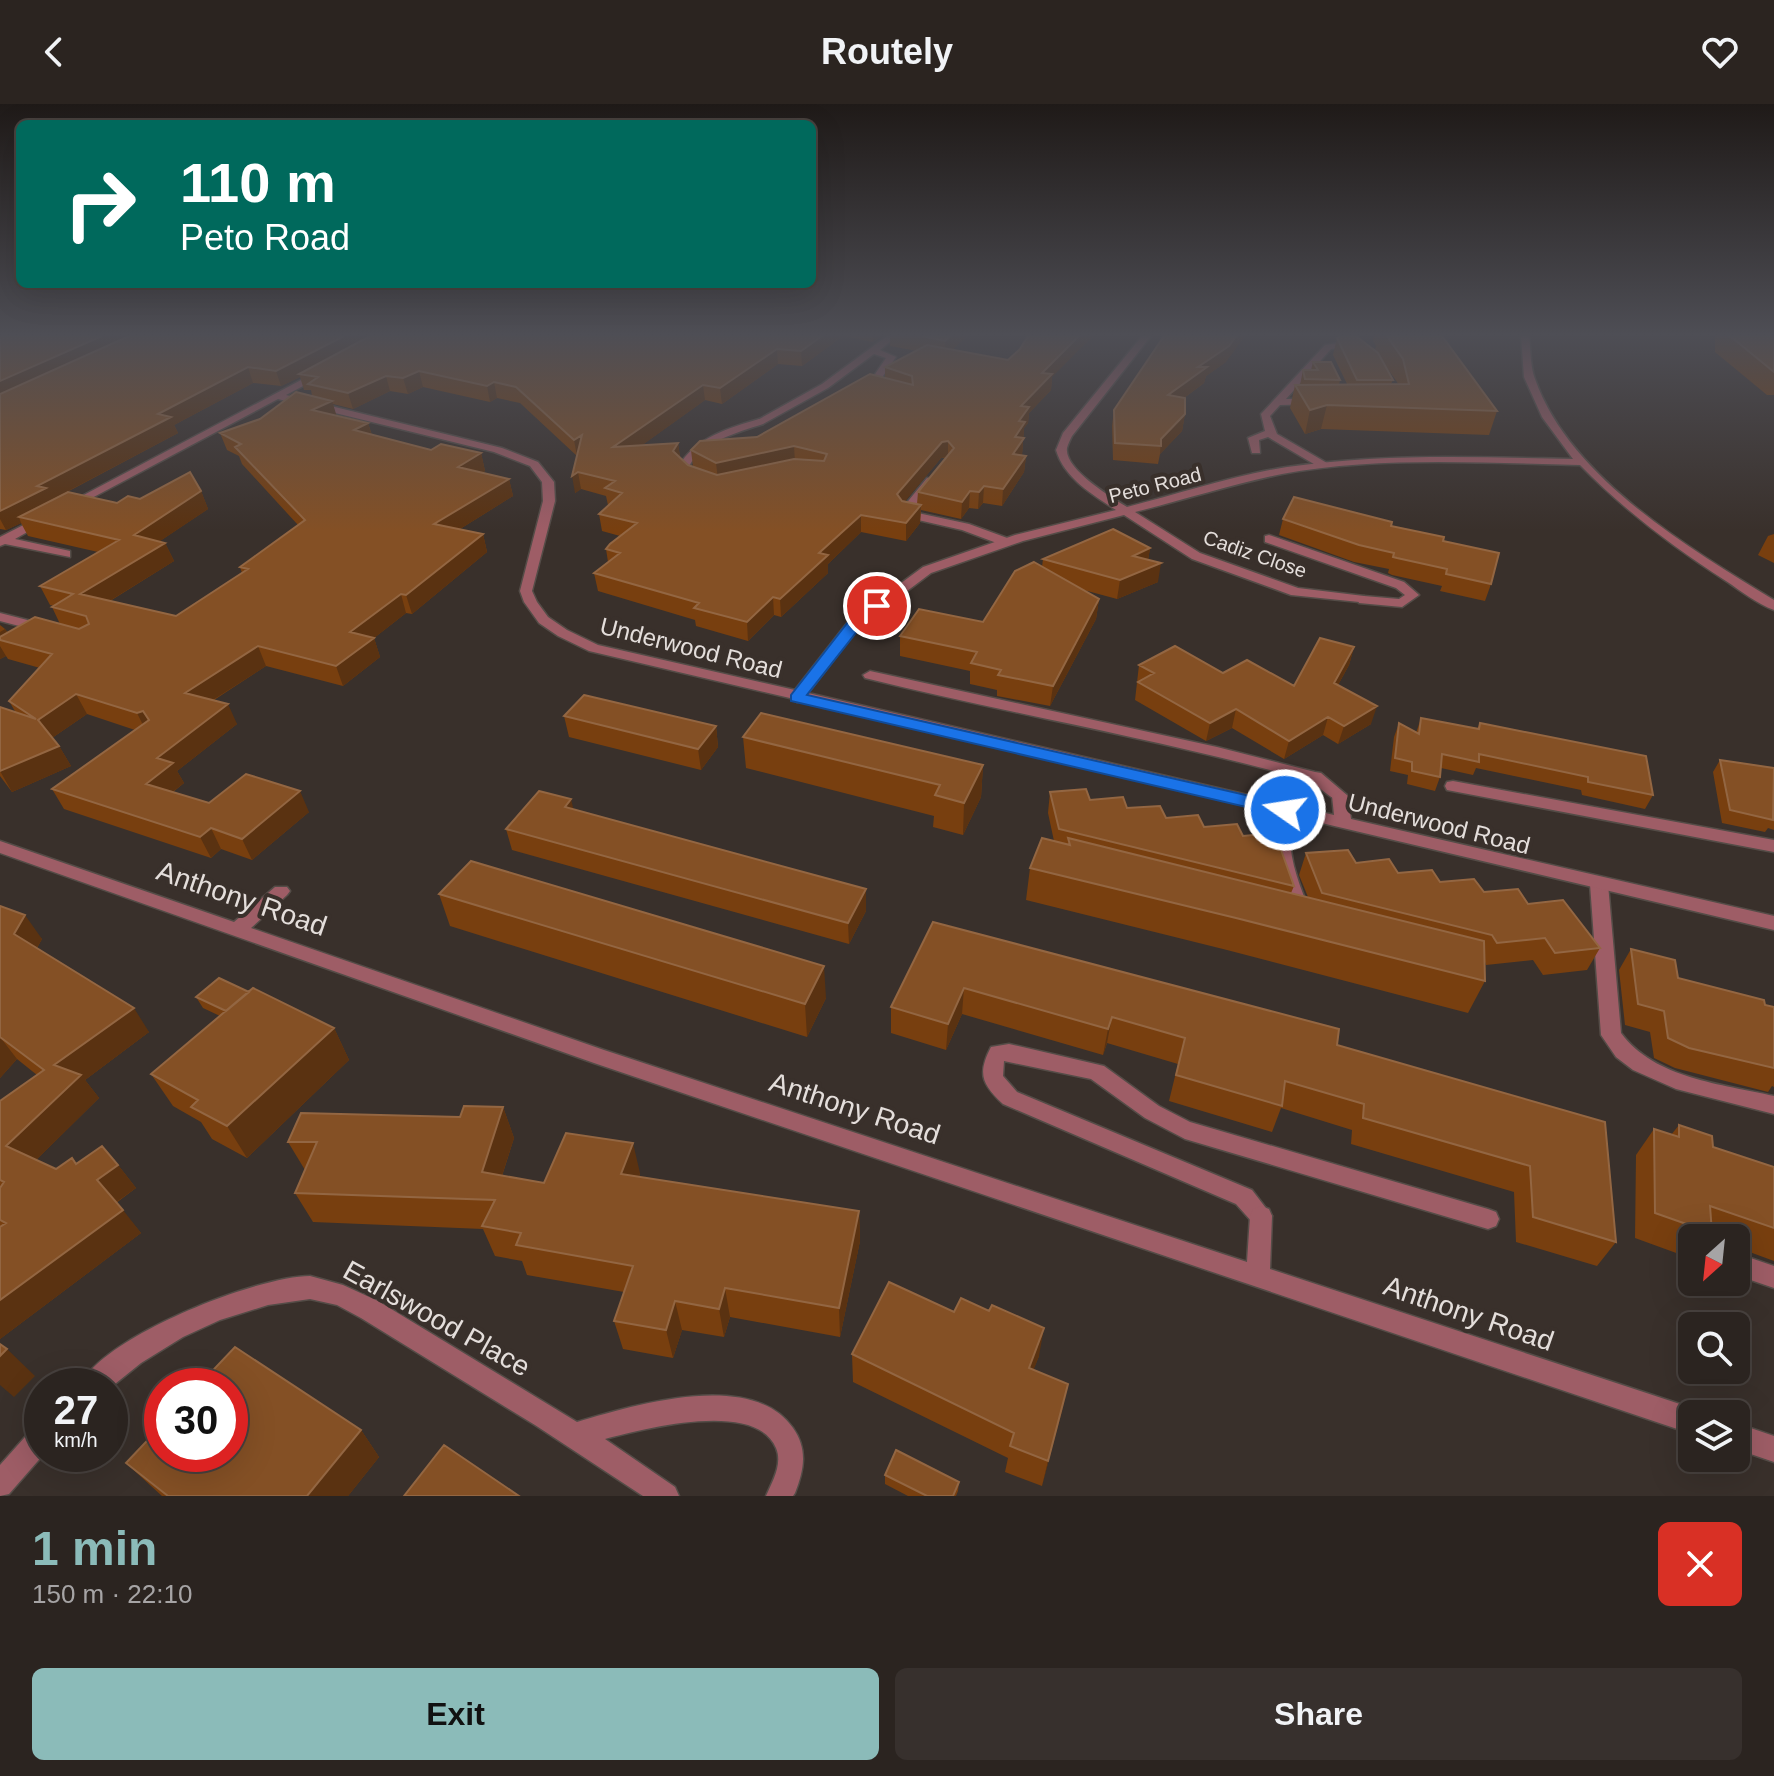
<!DOCTYPE html>
<meta charset="utf-8">
<style>
:root{--surface:#2b2420;--page:#37302d;--text:#f1f3f6;--muted:#a6a4a5;--line:#47413e;--accent:#8bbbb9}
body{margin:0;font-family:Arial,sans-serif;background:var(--page);color:var(--text);height:100vh;display:flex;flex-direction:column;font-size:30px;white-space:nowrap}
*{box-sizing:border-box;margin:0}
p{font-size:26px;color:var(--muted)}
.icon{flex:none;width:44px;height:44px;fill:none;stroke:currentColor;stroke-width:2;stroke-linecap:round;stroke-linejoin:round}
.map{position:relative;height:1392px;overflow:hidden}
.side{display:flex;flex-direction:column;background:var(--surface);flex:1}
.side>*{flex:none}
.top-card{position:absolute;left:16px;top:16px;width:800px;height:168px;border-radius:12px;box-shadow:0 8px 32px #0002,0 0 0 2px var(--line);background:#00695c;color:#fff;overflow:hidden}
.needle{width:52px;rotate:207deg}
.controls{position:absolute;left:1678px;top:1120px;display:grid;gap:16px}
.controls a{display:grid;place-items:center;width:72px;height:72px;border-radius:12px;background:var(--surface);box-shadow:0 8px 32px #0002,0 0 0 2px var(--line);font-size:40px}
.speed{position:absolute;left:24px;top:1264px;display:flex;gap:16px;font-size:40px;font-weight:700;text-align:center}
.speed>*{display:grid;place-content:center;width:104px;height:104px;border-radius:50%;background:var(--surface);box-shadow:0 8px 32px #0002,0 0 0 2px var(--line);line-height:1}
.speed small{font-size:20px;font-weight:400}
.speed .limit{border:12px solid #d22;background:#fff;color:#111}
.pin{position:absolute;display:grid;place-items:center;width:68px;height:68px;color:#fff;margin:-34px;border:4px solid #fff;border-radius:50%;box-shadow:0 2px 8px #0007}
.me{position:absolute;width:88px;margin:-44px;rotate:283deg;stroke-linejoin:round;filter:drop-shadow(0 0 6px #0008)}
.turn{display:flex;align-items:center;gap:28px;height:168px;padding:0 32px;font-size:36px}
.turn .icon{width:104px;height:104px;stroke-width:2.5}
.turn b{display:block;font-size:56px;line-height:68px}
.round{display:grid;place-items:center;flex:none;width:84px;height:84px;border-radius:12px;background:var(--page)}
.headline{display:flex;align-items:center;justify-content:space-between;height:136px;padding:0 32px}
h1{font-size:48px;font-weight:700;line-height:60px;color:var(--accent)}
.action{display:flex;gap:16px;margin-top:auto;padding:16px 32px}
.action a{flex:1;height:92px;border-radius:12px;background:var(--accent);color:#111;font-size:32px;font-weight:700;line-height:92px;text-align:center}
.action a+a{background:var(--page);color:var(--text)}
header{display:flex;justify-content:space-between;align-items:center;height:104px;padding:0 32px;background:var(--surface);font-size:36px;font-weight:700}
.map>svg:first-child{display:block}
.lines{fill:none;stroke-linecap:round;stroke-linejoin:round}
.service-casing{stroke:#544c47;stroke-width:3}
.minor-casing{stroke:#544c47;stroke-width:3}
.service{fill:#9e5d66;fill-rule:evenodd}
.minor{fill:#9e5d66;fill-rule:evenodd}
.wall{fill:#783f0f;fill-rule:evenodd}
.shaded-wall{fill:#5a3211}
.building{fill:#845025;stroke:#936642;stroke-width:2}
.route{fill:#1a73e8;stroke:#114b97;stroke-width:2}
.labels{text-anchor:middle;stroke-width:8;stroke-linejoin:round;paint-order:stroke}
.far-street-label{font-size:20px;fill:#e4dedb;stroke:#39302b}
.street-label{font-size:24px;fill:#e4dedb;stroke:#39302b}
.near-street-label{font-size:28px;fill:#e4dedb;stroke:#39302b}
</style>
<header><svg class="icon" aria-label="back" viewBox="0 0 24 24"><path d="M15 5l-7 7 7 7"/></svg>Routely<svg class="icon" aria-label="heart" viewBox="0 0 24 24"><path d="M12 20l-8-8c-3-5 5-10 8-4 3-6 11-1 8 4z"/></svg></header>
<div class="map">
<svg width="1774" height="1392" viewBox="0 0 1774 1392">
<rect width="100%" height="100%" fill="#39302b"/>
<g class="lines">
<defs>
<path id="service" d="M1354,237L1358,240L1357,242L1331,245L1286,295H1312L1317,298L1315,300L1280,301L1270,312L1277,330L1327,359V363H1319L1268,333L1259,336L1260,349H1252L1248,334L1265,327L1261,310L1325,241Z
M759,315L763,316V320C736,329 704,337 689,362L699,371V375H691L678,363C695,334 728,324 759,315Z
M927,374L937,376L913,408L969,420L1010,435V441H1002L962,426L905,413L900,407Z
M1269,431L1404,478L1419,491L1402,503L1359,499L1358,496L1364,492L1399,495L1405,491L1396,484L1265,438V432Z
M870,567L1217,643L1315,668L1321,669L1348,692L1340,697C1326,693 1318,679 1304,675C1159,635 1011,610 865,574L863,571Z
M1453,677L1774,736V748L1447,686L1445,682L1447,678Z
M1599,774L1605,776L1608,780L1621,929C1655,975 1722,980 1774,992V1010L1676,985L1633,966L1616,953L1601,931L1590,780L1593,776Z
M1009,940L1104,962L1159,1002L1190,1018L1488,1105L1496,1108L1499,1115L1496,1122L1488,1125L1185,1035L1145,1014L1091,975L1004,957L1003,972L1017,988L1252,1086L1272,1112L1269,1119L1261,1122L1253,1119L1236,1100L1003,1000C982,980 977,970 991,943Z
M1736,1149L1774,1162V1184L1736,1171Z"/>
<path id="minor" d="M887,232H897L880,246L896,253L879,278L886,283V287H880L869,279L886,254L874,250L828,284L763,320L754,318L822,280Z
M1142,232H1151L1072,332C1070,336 1068,340 1067,344C1064,365 1111,393 1127,403C1178,390 1235,371 1287,363C1382,349 1478,353 1573,355L1542,313L1524,273L1521,232H1529C1531,246 1530,262 1535,275C1569,373 1690,445 1774,496V506C1757,500 1741,487 1726,477C1673,443 1624,406 1580,361C1484,359 1377,352 1282,370C1233,380 1184,396 1135,408L1200,449L1298,484L1364,492L1370,496L1369,499L1291,491L1192,455L1124,411L1023,437L931,469L858,524L808,589L1334,711L1332,692L1340,687L1348,692L1351,715L1774,812V826L1292,712C1285,748 1298,777 1311,810L1308,815H1296C1278,781 1269,746 1276,709L802,597L797,598L790,594L589,547L558,532L539,519L524,498L520,487L543,397L542,378L530,362L494,348L278,295L73,404L63,402L318,267H324V271L286,291L502,344L538,358L554,378L555,397L532,487L537,498L548,513L567,526L598,541L795,586L848,518L923,463L1015,431L1116,406C1093,391 1064,374 1056,346L1063,329Z
M41,412L45,414V418L15,435L70,447V453L5,440L0,442V433Z
M0,509L47,521L49,524L42,528L0,517Z
M0,737L234,818L275,783H287L290,787L287,791L251,824L604,946L1247,1158L1250,1112L1253,1105L1261,1102L1269,1105L1272,1112L1270,1165L1692,1304L1702,1310H1692V1330L594,959L0,749Z
M310,1172L343,1181L378,1197L577,1318C634,1301 752,1265 793,1324C808,1345 804,1366 795,1389L793,1392H766C772,1378 783,1360 776,1344C756,1295 643,1325 605,1335L675,1383L679,1392H643L535,1321L361,1214L337,1201L310,1195L268,1201L220,1216L183,1233L141,1259L110,1284L80,1282C101,1233 258,1172 310,1172Z
M1736,1319L1774,1332V1358L1736,1345Z
M42,1320V1350H44L9,1390L0,1392V1361L33,1324Z"/>
</defs>
<use href="#service" class="service-casing"/>
<use href="#minor" class="minor-casing"/>
<use href="#service" class="service"/>
<use href="#minor" class="minor"/>
</g>
<path class="wall" d="M0,232H843L802,262L778,260L722,300L705,296L642,341L678,339L680,353L688,361L693,363L691,346L757,333L885,274V263L917,247L890,242V232H967L952,246L1052,273L1051,286L1029,309L1028,319L1024,324L1022,351L1026,352L1024,368L1002,402L983,399L978,405L969,404L961,415L921,406L920,419L906,437L861,428L828,460V469L781,513L774,511L748,537L696,522L695,516L598,487L594,469L608,458L606,445L620,432L602,427L599,410L608,401L606,392L581,385L575,389L577,352L520,299L497,294L490,298L423,283L408,290L390,287L353,305L333,300L336,312L368,319L372,331L431,346L481,349L485,367L482,369L509,375L513,392L460,425L483,430L487,448L412,510L406,509L374,534L380,553L343,582L266,562L214,596L237,620L177,667L184,679L173,688L209,699L309,708L252,756L221,745L211,754L64,705L52,685L135,626L87,610L52,634L59,642L71,662L12,688L0,672V603L16,609L9,597L40,564L8,555L6,552L0,555V521L5,525L8,529L60,520L52,503L54,502L50,501L40,482L98,448L28,432L21,419L6,426L0,425ZM300,273L304,286H311L312,292L260,315L220,329L227,346L239,352L242,360L298,421L240,463L242,469L176,512L110,497L174,457L165,439L160,437L208,405L201,387L117,399L52,396L178,329L174,321L253,279L281,282ZM941,354H946L918,388L917,400L905,397Z
M843,232H881L873,238Z
M1374,232H1442L1497,307L1489,331L1321,325L1305,330L1290,304L1295,281H1300L1303,266H1311L1313,258L1340,276L1339,281L1347,280L1333,251L1337,234L1376,248L1375,246L1376,242L1373,237ZM1380,254L1397,278L1398,280H1391L1393,276Z
M1715,232H1774V291H1767L1715,248Z
M1226,258L1206,272L1204,279L1184,294L1185,310L1182,327L1160,350L1158,360L1113,356L1112,322L1114,306Z
M1283,415L1391,422L1443,437L1491,480L1485,497L1440,487L1442,482L1392,471L1388,469L1389,465L1354,458L1279,431Z
M1774,430V459L1758,451L1768,432Z
M1150,444L1148,456L1158,478L1117,495L1080,485L1099,495L1096,515L1050,602L997,592V586L970,580V567L900,552V532L983,518L1042,463L1043,455Z
M1354,543L1349,561L1338,581L1371,620L1338,640L1323,631L1284,655L1232,624L1206,637L1135,596L1139,561L1223,569L1294,582Z
M564,612L716,622L718,643L701,666L569,633Z
M1421,614L1477,625L1480,619L1653,691L1645,705L1582,691L1581,686L1476,664L1473,671L1441,664L1440,673L1435,687L1407,680L1408,671L1390,667L1394,633L1399,619L1416,629Z
M743,633L983,661L981,693L963,731L933,723L934,712L746,664Z
M1720,656L1774,664V726L1768,724L1765,728L1722,719L1713,668Z
M1050,688L1090,696L1243,732L1294,782L1291,789L1308,793L1299,771L1306,749L1356,759L1528,800L1600,844L1587,866L1543,871L1533,856L1486,861L1485,858V877L1468,909L1227,846L1026,796L1030,764L1054,737L1048,709Z
M574,705L866,807L849,840L512,746L506,725Z
M439,790L826,894L807,933L450,822Z
M0,802L42,835L37,844L149,928L85,976L99,994L36,1056L56,1065L76,1060L118,1061L136,1084L116,1099L141,1129L0,1235V997L37,971L17,955L0,974Z
M933,818L1337,941L1605,1018L1616,1138L1597,1162L1516,1138L1514,1088L1351,1040L1352,1026L1281,1004L1272,1028L1169,997L1178,960L1107,939L1103,951L962,910L946,946L891,929V903Z
M1631,845L1678,874L1774,903V983L1772,982L1768,988L1675,964L1654,954L1650,928L1625,921L1619,866Z
M249,888L334,924L349,956L247,1054L212,1035L201,1018L173,1002L151,970L220,912L203,904L196,893Z
M503,1003L514,1034L502,1072L544,1079L640,1069L639,1073L859,1107L860,1137L840,1233L730,1213L724,1233L682,1226L673,1254L623,1245L614,1217L624,1188L527,1171L522,1157L495,1152L483,1125L313,1118L295,1089L305,1066L288,1038L460,1013Z
M1679,1021L1713,1043L1774,1063V1157L1736,1143V1134H1692V1152L1690,1154L1635,1134L1636,1051L1654,1025L1671,1031Z
M852,1250L1039,1252L1033,1266L1068,1280L1042,1382L1005,1368L1008,1354L853,1278Z
M361,1326L379,1353L348,1392H162L126,1359Z
M885,1371L959,1378L958,1387L956,1392H908L885,1380Z"/>
<path class="shaded-wall" d="M102,232H142L0,296V277Z
M344,232H377L299,270L300,273L281,282L276,267Z
M822,232H843L802,262L801,247Z
M873,232H881L873,238Z
M950,232H967L945,252V237Z
M1079,232H1093L1052,273L1051,286L1029,309L1028,319L1024,324L1022,351L1012,366L1015,333L1021,302L1042,269Z
M1236,232H1245L1226,258L1206,272L1204,279L1166,307L1168,291L1198,263Z
M777,245L778,260L722,300L720,284Z
M248,263L253,279L174,321L178,329L19,413L21,419L6,426L0,415V407L37,382L158,310Z
M419,267L423,283L408,290L403,274Z
M386,272L390,287L353,305L348,289Z
M494,278L497,294L490,298L487,282Z
M703,281L705,296L616,360L613,343Z
M332,297L337,313L312,306Z
M1327,301L1321,325L1305,330L1310,306Z
M1185,310L1182,327L1160,350L1161,335Z
M368,319L373,336L354,326Z
M582,331L577,352L574,336Z
M948,337V353L941,354L897,407V390L942,338Z
M678,339L680,355L673,347Z
M794,342L795,359L718,375L716,359Z
M481,349L485,367L463,380L458,363Z
M1026,352L1024,368L1002,402L1003,385Z
M578,368L581,385L575,389L572,372Z
M509,375L513,392L439,438L434,420Z
M984,382L983,399L978,405L979,388Z
M201,387L208,405L142,449L134,431Z
M970,387L969,404L961,415L962,398Z
M921,401L920,419L906,437V419Z
M861,411V428L828,460V469L781,513L780,495L819,449Z
M483,430L487,448L412,510L406,491Z
M165,439L174,457L90,509L80,490Z
M1150,444L1147,463L1133,452Z
M1161,459L1158,478L1117,495L1120,476Z
M401,490L406,509L374,534L380,553L343,582L336,562L350,528Z
M773,493L774,511L748,537L747,518Z
M1099,495L1096,515L1050,602L1053,582Z
M5,525L14,540L0,536V528Z
M0,542L6,552L0,555Z
M258,542L266,562L194,608L185,589Z
M1354,543L1349,561L1329,597L1334,579Z
M76,590L87,610L49,636L38,616Z
M228,600L237,620L177,667L184,679L157,700L146,680L157,654Z
M1377,602L1371,620L1338,640L1344,622Z
M1236,605L1232,624L1206,637L1210,619Z
M143,607L153,627L147,629L137,609Z
M1328,613L1323,631L1284,655L1289,637Z
M716,622L718,643L701,666L698,645Z
M59,642L71,662L12,688L0,667Z
M983,661L981,693L963,731L964,699Z
M300,687L309,708L252,756L242,735Z
M571,695L576,716L565,703Z
M211,724L221,745L211,754L200,733Z
M866,785V807L849,840L848,819Z
M25,811L42,835L31,854L14,830Z
M824,862L826,894L807,933L805,900Z
M964,884L962,910L946,946L948,920Z
M134,904L149,928L85,976L99,994L26,1066L6,1042L54,961Z
M1112,913L1107,939L1103,951L1108,925Z
M334,924L349,956L247,1054L227,1022Z
M0,933L17,955L0,974Z
M503,1003L514,1034L494,1096L482,1068Z
M633,1039L640,1069L629,1100L621,1070Z
M118,1061L136,1084L115,1099L97,1076Z
M123,1106L141,1129L0,1235V1196Z
M859,1107L860,1137L840,1233L839,1204Z
M725,1184L730,1213L724,1233L719,1205Z
M675,1197L682,1226L673,1254L666,1226Z
M1044,1224L1039,1252L1024,1291L1029,1264Z
M7,1245L35,1272L14,1293L0,1281V1252Z
M1068,1280L1062,1307L1042,1382L1048,1357Z
M361,1326L379,1353L348,1392H307Z"/>
<path class="building" d="M0,232H102L0,277Z
M129,232H344L276,267L248,263L158,310L171,313L37,382L46,384L0,407V290Z
M370,232H822L801,247L777,245L720,284L703,281L613,343L678,339L673,347L688,361L717,371L794,355L824,357L827,350L794,342L716,359L691,346L700,337L757,333L870,270L913,281L912,272L885,263L927,241L1008,256L1020,245L1028,232H1079L1042,269L1052,270L1021,302L1029,303L1019,317L1025,318L1015,333L1024,334L1013,350L1026,352L1003,385L984,382L979,388L970,387L962,398L918,388L954,344L948,337L942,338L897,390L902,397L921,401L906,419L861,411L819,449L828,451L780,495L773,493L747,518L694,504L699,499L594,469L620,449L606,445L610,440L637,419L599,410L622,389L605,384L615,377L578,368L572,372L582,331L574,336L516,283L494,278L487,282L419,267L403,274L386,272L348,289L308,280L318,273L299,270Z
M922,232H950L945,237Z
M1164,232H1236L1229,242L1198,263H1207L1168,291L1185,294V310L1161,335V342L1115,339L1114,306Z
M1342,232H1356L1378,249L1393,276H1357L1337,234Z
M1387,232H1442L1497,307L1327,301L1310,306L1295,281L1409,280L1403,255Z
M1730,232H1774V268Z
M1313,258H1331L1340,276L1305,275L1303,266H1318Z
M296,288L332,297L312,306L368,319L354,326L431,346L441,340L481,349L458,363L509,375L434,420L483,430L406,491L401,490L350,528L374,534L336,562L258,542L185,589L228,600L157,654L173,659L146,680L209,699L246,670L300,687L242,735L211,724L200,733L52,685L149,616L143,607L137,609L76,590L38,616L59,642L0,667V603L36,615L9,597L52,550L0,536V533L35,513L79,525L89,520L86,512L52,503L73,490L40,482L119,436L19,413L68,388L117,399L128,392L140,395L190,368L201,387L134,431L165,439L80,490L176,512L248,465L240,463L305,416L235,343L241,340L220,329L260,315Z
M1294,393L1392,418L1391,422L1444,433L1443,437L1499,449L1491,480L1446,470L1447,465L1397,454L1393,453L1394,449L1359,441L1283,415Z
M1113,425L1150,444L1133,452L1161,459L1120,476L1043,455Z
M1034,458L1099,495L1053,582L998,571L1001,566L971,559L977,548L900,532L919,505L983,518L1015,467Z
M1320,534L1354,543L1334,579L1377,602L1344,622L1328,613L1289,637L1236,605L1210,619L1138,578L1154,569L1139,561L1175,542L1223,569L1247,556L1294,582Z
M584,591L716,622L698,645L564,612Z
M761,609L983,661L964,699L935,691L940,681L743,633Z
M1421,614L1479,625L1480,619L1646,652L1653,691L1588,678V673L1479,650V658L1442,650L1440,673L1412,667V658L1395,654L1399,619L1419,630Z
M1720,656L1774,664L1773,716L1730,706Z
M1086,685L1090,696L1123,693L1127,704L1160,702L1166,714L1198,711L1204,723L1237,720L1243,732L1275,729L1294,782L1059,725L1050,688Z
M539,687L571,695L565,703L866,785L848,819L506,725Z
M1042,734L1070,741L1068,734L1484,837L1485,877L1236,814L1030,764Z
M1348,746L1356,759L1389,755L1398,769L1432,766L1440,778L1474,775L1484,788L1518,785L1528,800L1563,796L1600,844L1555,849L1545,834L1497,839L1492,831L1322,789L1306,749Z
M471,757L824,862L805,900L439,790Z
M0,802L25,811L14,830L134,904L54,961L81,971L6,1042L56,1065L72,1054L76,1060L102,1042L118,1061L97,1076L123,1106L0,1196V1123L6,1119L0,1116V1084L4,1078L0,1076V997L44,966L0,933Z
M933,818L1339,925L1337,941L1605,1018L1616,1138L1533,1113L1530,1062L1363,1014L1364,1000L1285,977L1282,1002L1176,971L1185,934L1112,913L1108,925L964,884L948,920L891,903Z
M1631,845L1675,856L1678,874L1764,896L1765,901L1774,903V964L1689,944L1668,934L1664,907L1638,900Z
M219,874L249,888L226,907L196,893Z
M253,884L334,924L227,1022L191,1003L198,996L151,970Z
M464,1002L503,1003L482,1068L544,1079L566,1029L633,1039L621,1070L859,1107L839,1204L725,1184L719,1205L675,1197L666,1226L614,1217L633,1162L516,1141L521,1129L482,1122L495,1096L295,1089L317,1038H288L301,1009L460,1013Z
M1679,1021L1712,1032L1713,1043L1774,1063V1124L1710,1102L1712,1129L1655,1109L1654,1025L1679,1033Z
M889,1178L954,1208L961,1194L989,1207L992,1201L1044,1224L1029,1264L1068,1280L1048,1357L1010,1342L1014,1329L852,1250Z
M0,1240L7,1245L0,1252Z
M235,1243L361,1326L307,1392H168L126,1359L162,1321V1350H230V1282H198Z
M444,1341L519,1392H404Z
M896,1346L959,1378L953,1392H927L885,1371Z"/>
<linearGradient id="sky" x2="0" y2="1"><stop stop-color="#1f1a18"/><stop offset="0.54" stop-color="#4e4e55"/><stop offset="1" stop-color="#4e4e55" stop-opacity="0"/></linearGradient>
<rect width="1774" height="427" fill="url(#sky)"/>
<path class="route" d="M877,497L885,502L882,505L859,525L807,591L1285,700L1294,706L1285,712L791,597V591L848,518Z"/>
<g class="labels">
<g class="far-street-label">
<text transform="translate(1155 381) rotate(-14)" y="7">Peto Road</text>
<text transform="translate(1255 450) rotate(19)" y="7">Cadiz Close</text>
</g>
<g class="street-label">
<text transform="translate(691 544) rotate(14)" y="8">Underwood Road</text>
<text transform="translate(1439 720) rotate(14)" y="8">Underwood Road</text>
</g>
<g class="near-street-label">
<text transform="translate(242 794) rotate(19)" y="10">Anthony Road</text>
<text transform="translate(855 1004) rotate(18)" y="10">Anthony Road</text>
<text transform="translate(1469 1209) rotate(19)" y="10">Anthony Road</text>
<text transform="translate(437 1214) rotate(29)" y="10">Earlswood Place</text>
</g>
</g>
</svg>
<div class="controls">
<a><svg class="needle" viewBox="-14 -14 28 28"><path d="M0-13l5 13h-10z" fill="#e53935"/><path d="M0 13l5-13h-10z" fill="#a6a4a5"/></svg></a>
<a><svg class="icon" aria-label="search" viewBox="0 0 24 24"><circle cx="10" cy="10" r="6"/><path d="M15 15l6 6"/></svg></a>
<a><svg class="icon" aria-label="layers" viewBox="0 0 24 24"><path d="M12 4l9 5-9 5-9-5zM3 14l9 5 9-5"/></svg></a>
</div>
<div class="speed"><div>27<small>km/h</small></div><div class="limit">30</div></div>
<div class="pin" style="left:877px;top:502px;background:#d93025"><svg class="icon" aria-label="arrive" viewBox="0 0 24 24"><path d="M6 21V4h12l-3 4 3 4H6"/></svg></div>
<svg class="me" style="left:1285px;top:706px" viewBox="-20 -20 40 40"><circle r="17" fill="#1a73e8" stroke="#fff" stroke-width="3"/><path d="M0-11L8 9 0 5-8 9z" fill="#fff"/></svg>
<div class="top-card">
<div class="turn"><svg class="icon" aria-label="right" viewBox="0 0 24 24"><path d="M7 20v-9h11M14 6l5 5-5 5"/></svg><div><b>110 m</b>Peto Road</div></div>
</div>
</div>
<section class="side">
<div class="headline"><div><h1>1 min</h1><p>150 m · 22:10</p></div><a class="round" style="background:#d93025;color:#fff"><svg class="icon" aria-label="close" viewBox="0 0 24 24"><path d="M6 6l12 12M18 6L6 18"/></svg></a></div>
<div class="action"><a>Exit</a><a>Share</a></div>
</section>
